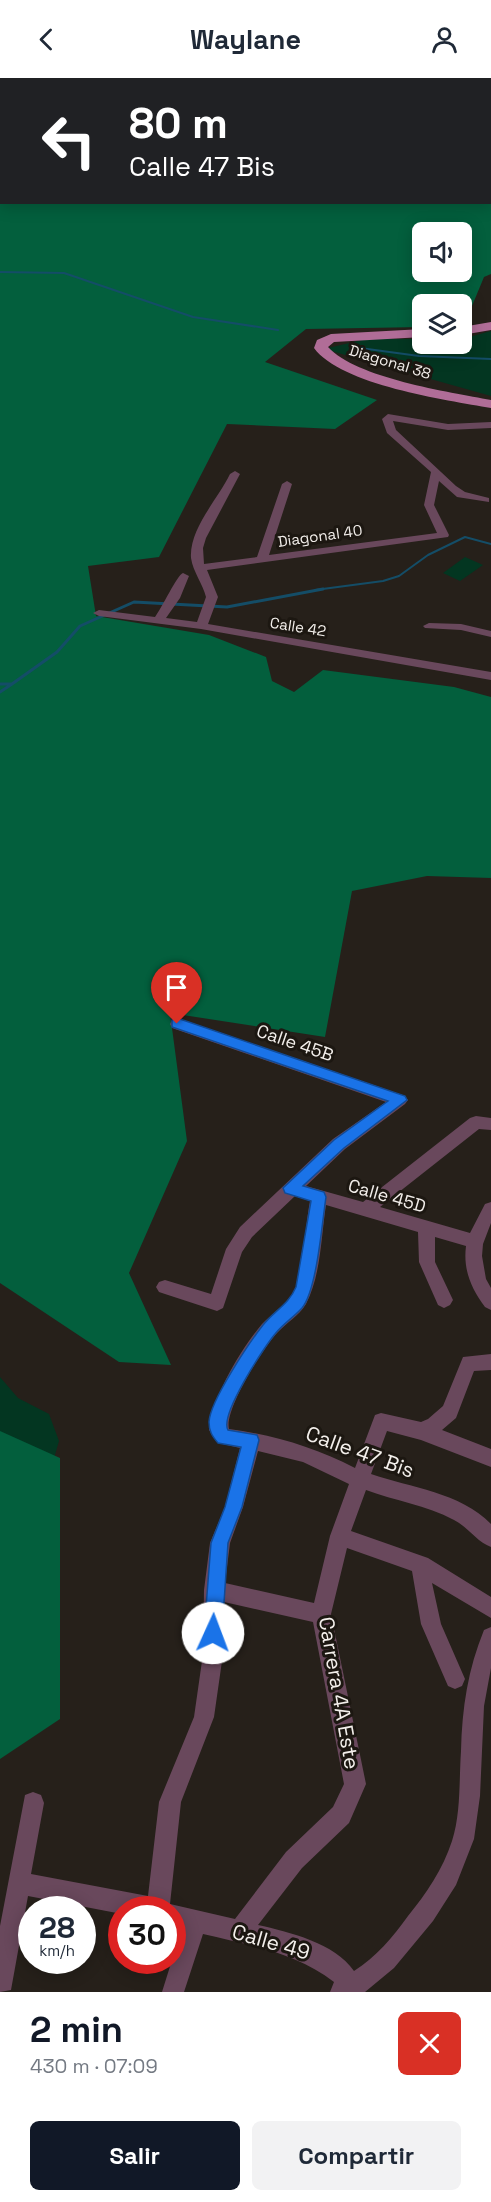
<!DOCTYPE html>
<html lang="es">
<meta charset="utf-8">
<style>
:root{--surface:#fff;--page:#f2f2f3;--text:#1f2937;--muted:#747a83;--accent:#111827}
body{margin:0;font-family:"Space Grotesk",sans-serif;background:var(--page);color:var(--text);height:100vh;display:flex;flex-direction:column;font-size:22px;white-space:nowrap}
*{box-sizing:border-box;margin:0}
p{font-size:20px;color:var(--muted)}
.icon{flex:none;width:33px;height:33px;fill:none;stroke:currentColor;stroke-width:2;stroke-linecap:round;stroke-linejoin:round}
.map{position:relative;height:1914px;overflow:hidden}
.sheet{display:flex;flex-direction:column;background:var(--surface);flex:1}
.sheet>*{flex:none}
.top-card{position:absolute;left:0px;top:0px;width:492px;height:126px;box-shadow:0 3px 15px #0003;background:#202124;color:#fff;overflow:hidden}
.tools{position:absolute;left:412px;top:144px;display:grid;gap:12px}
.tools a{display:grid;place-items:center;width:60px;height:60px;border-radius:9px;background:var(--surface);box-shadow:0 3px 15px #0003;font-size:30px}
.speed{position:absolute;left:18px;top:1818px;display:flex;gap:12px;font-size:30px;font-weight:700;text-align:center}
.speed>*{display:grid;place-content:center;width:78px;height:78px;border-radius:50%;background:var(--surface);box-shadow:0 3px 15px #0003;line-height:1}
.speed small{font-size:15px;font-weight:400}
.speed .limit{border:9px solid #d22;background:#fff;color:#111}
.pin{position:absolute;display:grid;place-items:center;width:51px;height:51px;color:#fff;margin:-62px -26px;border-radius:50% 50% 50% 0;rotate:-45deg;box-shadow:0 0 6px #0007}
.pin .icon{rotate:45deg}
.me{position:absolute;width:66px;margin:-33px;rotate:2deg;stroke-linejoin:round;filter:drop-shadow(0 0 4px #0008)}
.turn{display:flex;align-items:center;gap:21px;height:126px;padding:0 30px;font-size:27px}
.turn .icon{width:78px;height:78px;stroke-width:2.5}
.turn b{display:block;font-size:42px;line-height:51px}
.round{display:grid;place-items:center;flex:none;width:63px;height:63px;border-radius:9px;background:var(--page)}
.overview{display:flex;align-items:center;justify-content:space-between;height:102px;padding:0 30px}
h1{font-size:36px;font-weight:800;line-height:45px;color:var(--accent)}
.button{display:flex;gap:12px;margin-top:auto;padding:12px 30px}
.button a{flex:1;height:69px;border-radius:9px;background:var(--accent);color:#fff;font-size:24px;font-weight:800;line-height:69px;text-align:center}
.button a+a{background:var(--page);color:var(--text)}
header{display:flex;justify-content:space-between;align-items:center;height:78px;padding:0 30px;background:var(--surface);font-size:27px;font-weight:800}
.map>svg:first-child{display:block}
.green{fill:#033621}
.forest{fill:#035f3d;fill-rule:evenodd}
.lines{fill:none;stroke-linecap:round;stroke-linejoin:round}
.stream-far1{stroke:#144d67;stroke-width:2}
.stream{stroke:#144d67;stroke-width:3}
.minor{fill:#69485c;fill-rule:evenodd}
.primary{fill:#b06d97;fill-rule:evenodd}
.route{fill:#1a73e8;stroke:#114b97;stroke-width:1.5}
.labels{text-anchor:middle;stroke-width:6;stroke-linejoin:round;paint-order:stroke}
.far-street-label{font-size:15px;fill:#f3efeb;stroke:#1c1711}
.street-label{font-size:18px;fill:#f3efeb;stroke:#1c1711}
.near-street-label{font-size:21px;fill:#f3efeb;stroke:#1c1711}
</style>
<header><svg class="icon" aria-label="back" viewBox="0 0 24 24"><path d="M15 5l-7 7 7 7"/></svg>Waylane<svg class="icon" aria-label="person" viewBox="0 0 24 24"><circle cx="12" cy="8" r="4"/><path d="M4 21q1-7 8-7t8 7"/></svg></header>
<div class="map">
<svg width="491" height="1914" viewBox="0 0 491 1914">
<rect width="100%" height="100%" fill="#26201a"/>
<path class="green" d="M491,253V318L324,271L366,261H423V266H462V261Z
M465,479L483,487L460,503L443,495Z
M0,1299L18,1320L49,1336L59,1363L40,1429L0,1526Z"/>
<path class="forest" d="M0,0H491V36L490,2H2V124H490L491,84V196L484,199L467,240L462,242V226H423V249L306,251L265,284L377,322L335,351L227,346L159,479L88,488L96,538L209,557L266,579L272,603L294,614L323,592L454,609L491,619V800L427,798L352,813L325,959L170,935L187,1063L129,1195L171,1287L119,1284L0,1205ZM423,154H462V194H423Z
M0,1353L60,1380V1641L0,1681Z"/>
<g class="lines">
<path class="stream-far1" d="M0,194L64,195L193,239L278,252
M360,270L419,278L491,281
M315,512L383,503L399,498L428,477L465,459L491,466"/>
<path class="stream" d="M0,606H12L57,574L80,548L134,524L227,529L323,511
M0,614L12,606"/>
<path class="minor" d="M388,336L448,346L491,344V350L448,352L393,343L396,352L456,408L465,414L489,420V424L457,419L439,403L434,427L449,457L448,459L207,492L218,519L208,546L491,594V602L201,551L99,538L93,535L99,532L155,539C162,530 177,497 183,495L189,498L180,520L166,540L197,544L206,519C203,506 193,494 191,480C189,451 218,421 230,396L235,393L240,396L206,460L203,470L204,486L257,479L282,406L287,403L292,406L269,477L437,455L424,427L431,394L387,355L382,341Z
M429,545L461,546L491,553V559L461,552L425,550L423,548Z
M177,940L405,1018L408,1022L405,1026L345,1071L306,1108L363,1124L470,1040L476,1038L491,1040V1052L479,1051L380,1129L470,1155L485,1126L491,1124V1145L483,1166L482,1178L486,1201L491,1210V1232L485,1229C471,1210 463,1192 466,1168L435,1159V1184L453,1222L450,1227L444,1230L438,1227L419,1184L418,1154L326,1127C321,1159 321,1197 306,1226C299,1238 286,1245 277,1255C263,1270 224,1332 229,1351C274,1357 314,1369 355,1390L375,1337L381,1335L421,1344L428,1341L443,1328L463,1279L491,1276V1292L474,1293L456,1340L442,1352L491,1371V1389L421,1362L387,1353L371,1396C411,1410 460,1414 491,1446V1469C477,1464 468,1449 454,1442C426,1427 395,1423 366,1412L351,1453L428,1480L491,1519V1540L432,1505L441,1546L465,1601L462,1608L455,1611L448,1608L421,1546L412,1493L347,1470L331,1536L366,1706L349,1745L302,1790L258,1847C289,1854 335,1865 354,1893C376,1879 393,1859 408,1838C426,1816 443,1791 452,1763C461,1735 459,1702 461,1673C462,1630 468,1591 484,1552L491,1549V1590L484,1628L480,1718L474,1761L456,1807L433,1843L394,1890L365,1914H330L334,1904C295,1874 249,1867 203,1856L184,1914H162L182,1850L172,1847V1832H122V1836L28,1818L11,1912L0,1914V1848L25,1717L33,1714L41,1717L44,1725L31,1796L148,1818L159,1724L194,1639L203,1576L204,1512L210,1465L225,1429L240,1370L218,1365L209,1352C214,1316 239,1274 262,1246C271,1236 286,1230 292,1218C304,1196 305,1148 310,1123L295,1118L252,1159L242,1174L223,1230L217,1233L165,1216L159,1214L156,1209L159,1204L165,1202L211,1216L226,1171L240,1149L333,1061L386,1024L172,950L170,946L172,942ZM258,1373L303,1384L349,1406L330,1458L314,1525L225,1505L230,1465L243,1429ZM224,1524L313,1544L344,1706L333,1729L286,1774L235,1841L170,1826L181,1724L214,1639L223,1576Z"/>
<path class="primary" d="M491,244V252L462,257V249Z
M423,251V259L334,264L328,269C356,300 449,314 491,322V330C446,322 341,307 314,270L317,262L331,256Z"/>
</g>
<path class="route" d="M177,940L405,1018L407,1022L344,1070L303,1108L324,1114L326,1119C322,1145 317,1212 302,1230C294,1239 283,1246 275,1256C264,1269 219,1338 228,1352L257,1357L259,1362L242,1429L228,1465L222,1555L220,1561L213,1564L207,1561L204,1555L211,1465L225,1429L241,1369L218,1365C212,1358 209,1353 209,1344C210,1323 249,1265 263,1247C274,1233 289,1226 296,1209L311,1123L285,1115L283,1110L334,1062L388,1023L172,949V942Z"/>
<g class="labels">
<g class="far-street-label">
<text transform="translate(390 284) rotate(17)" y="5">Diagonal 38</text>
<text transform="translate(320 458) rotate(-8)" y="5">Diagonal 40</text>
<text transform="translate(298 549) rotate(9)" y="5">Calle 42</text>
</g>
<g class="street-label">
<text transform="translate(295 965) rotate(19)" y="6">Calle 45B</text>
<text transform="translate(387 1118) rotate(16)" y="6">Calle 45D</text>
</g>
<g class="near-street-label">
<text transform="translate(360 1374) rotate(20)" y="7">Calle 47 Bis</text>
<text transform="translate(339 1615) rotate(80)" y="7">Carrera 4A Este</text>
<text transform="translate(271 1864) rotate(16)" y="7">Calle 49</text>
</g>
</g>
</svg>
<div class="tools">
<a><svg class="icon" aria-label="sound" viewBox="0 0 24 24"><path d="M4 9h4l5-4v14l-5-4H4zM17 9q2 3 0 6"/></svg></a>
<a><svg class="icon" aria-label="layers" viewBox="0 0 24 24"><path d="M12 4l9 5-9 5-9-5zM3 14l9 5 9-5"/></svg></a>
</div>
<div class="speed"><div>28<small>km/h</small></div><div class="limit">30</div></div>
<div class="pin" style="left:177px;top:946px;background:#d93025"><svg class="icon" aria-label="arrive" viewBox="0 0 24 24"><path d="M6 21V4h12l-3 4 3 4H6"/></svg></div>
<svg class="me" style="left:213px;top:1555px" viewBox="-20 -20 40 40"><circle r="19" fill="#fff"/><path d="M0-13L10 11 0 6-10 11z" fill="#1a73e8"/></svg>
<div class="top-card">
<div class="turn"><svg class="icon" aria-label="left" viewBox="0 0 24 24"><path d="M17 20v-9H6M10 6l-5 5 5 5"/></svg><div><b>80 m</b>Calle 47 Bis</div></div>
</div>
</div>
<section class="sheet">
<div class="overview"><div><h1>2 min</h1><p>430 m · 07:09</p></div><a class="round" style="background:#d93025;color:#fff"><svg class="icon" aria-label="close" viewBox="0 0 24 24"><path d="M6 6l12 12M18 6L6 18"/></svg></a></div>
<div class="button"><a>Salir</a><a>Compartir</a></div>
</section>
